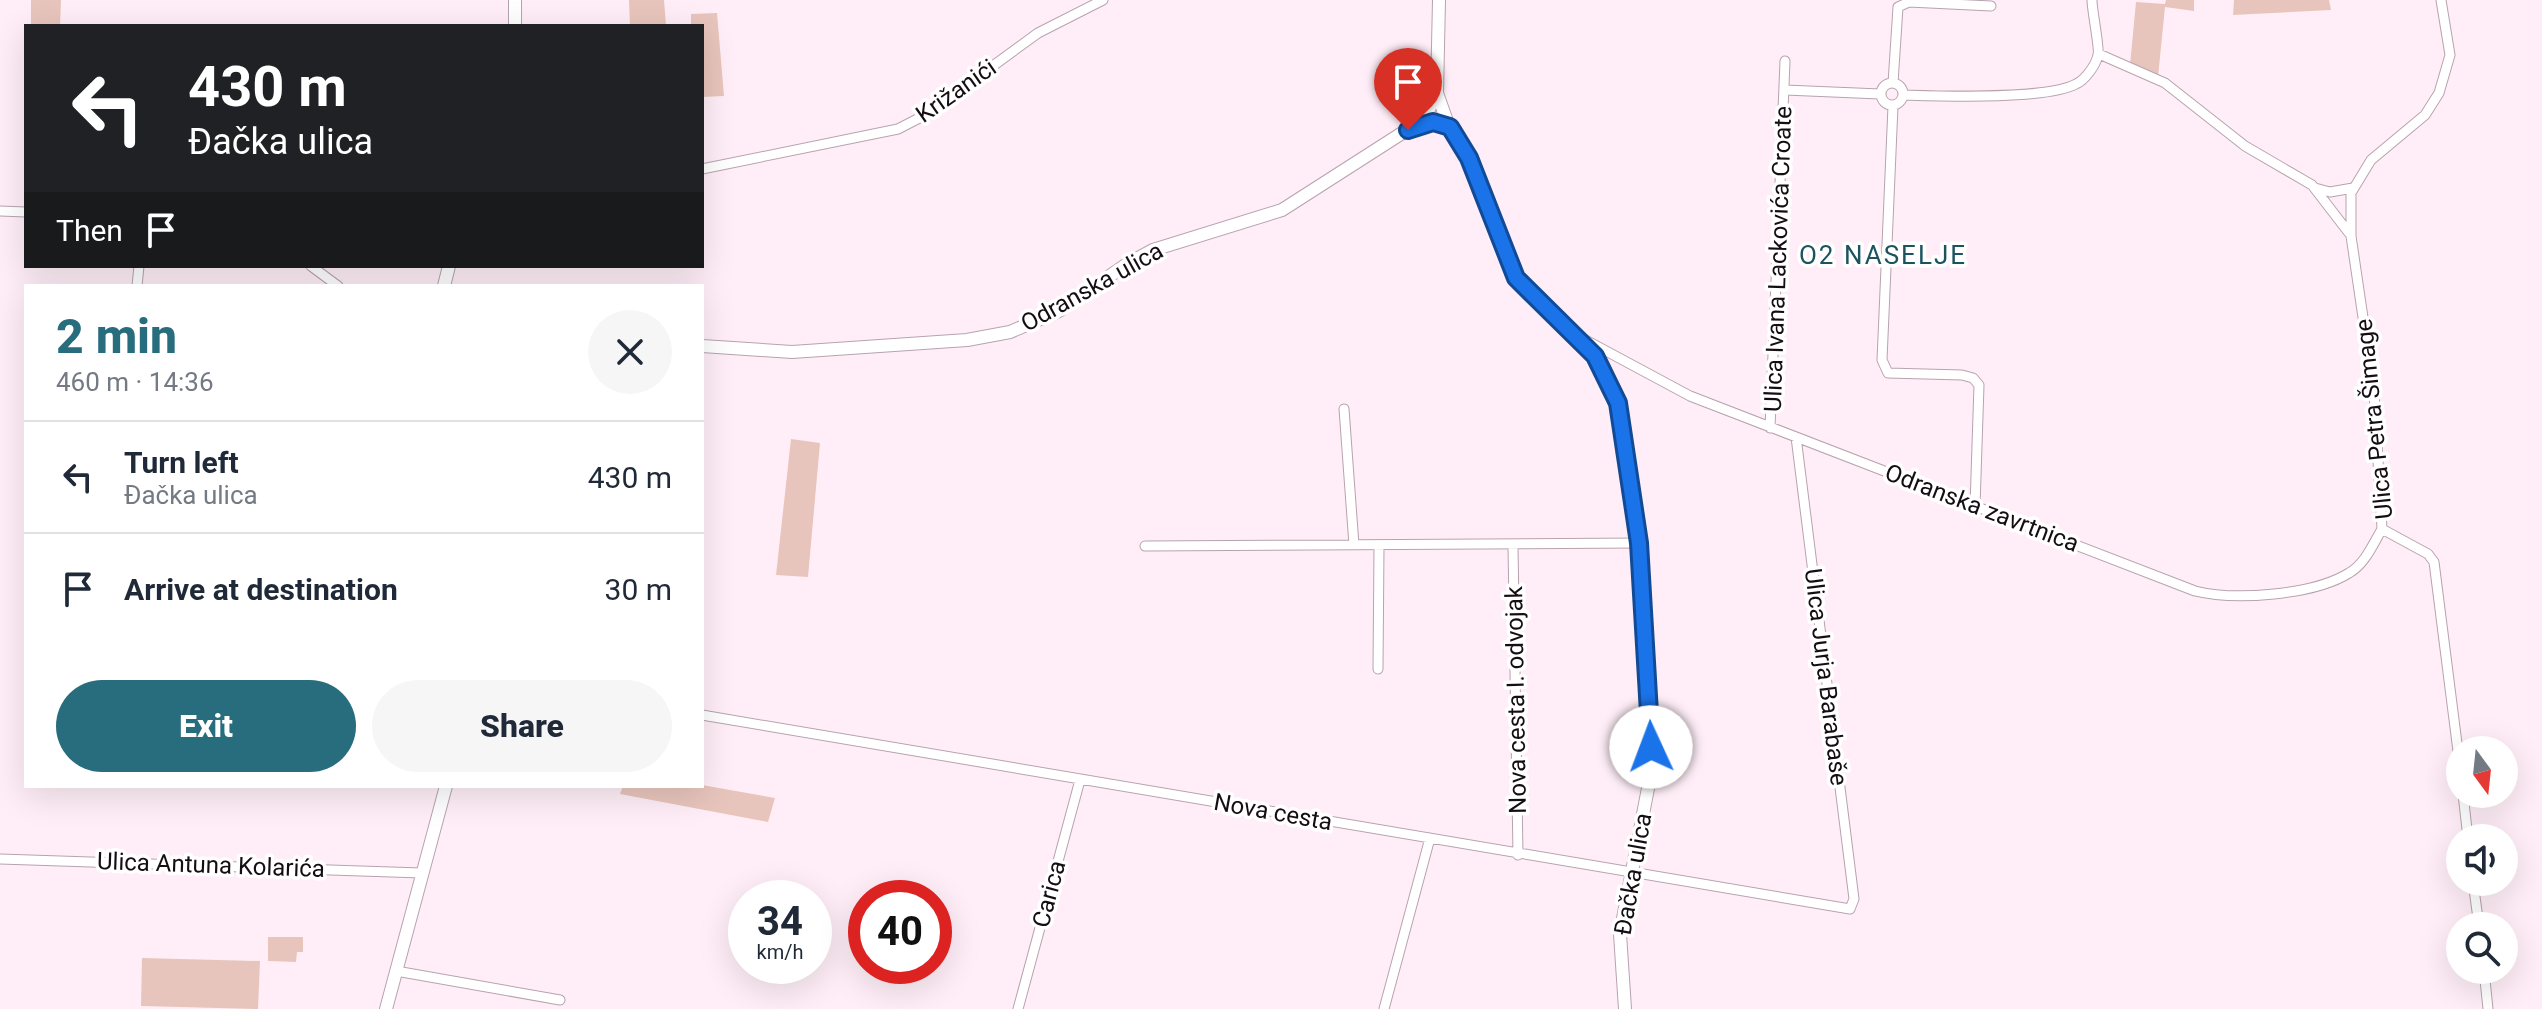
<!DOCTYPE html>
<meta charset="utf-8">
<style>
:root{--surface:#fff;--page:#f6f6f7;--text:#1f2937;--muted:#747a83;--line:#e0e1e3;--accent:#286d7d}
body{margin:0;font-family:Roboto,sans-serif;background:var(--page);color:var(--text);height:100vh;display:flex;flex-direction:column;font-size:30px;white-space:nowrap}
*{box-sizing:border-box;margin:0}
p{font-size:26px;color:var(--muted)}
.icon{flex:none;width:44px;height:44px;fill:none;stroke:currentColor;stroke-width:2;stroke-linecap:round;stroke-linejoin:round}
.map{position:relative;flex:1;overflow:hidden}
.drawer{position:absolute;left:24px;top:284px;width:680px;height:504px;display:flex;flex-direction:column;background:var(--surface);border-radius:0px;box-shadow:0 8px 32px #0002}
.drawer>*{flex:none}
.guide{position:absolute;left:24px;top:24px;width:680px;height:244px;border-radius:0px;box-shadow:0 8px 32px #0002;background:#202124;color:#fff;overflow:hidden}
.needle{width:52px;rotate:165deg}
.buttons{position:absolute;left:2446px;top:736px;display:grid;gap:16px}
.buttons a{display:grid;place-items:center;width:72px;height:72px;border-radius:50%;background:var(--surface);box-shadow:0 8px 32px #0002;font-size:40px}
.speed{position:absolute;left:728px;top:880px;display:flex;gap:16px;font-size:40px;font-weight:700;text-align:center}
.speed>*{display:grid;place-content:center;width:104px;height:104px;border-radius:50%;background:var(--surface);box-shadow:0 8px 32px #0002;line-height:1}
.speed small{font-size:20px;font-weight:400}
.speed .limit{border:12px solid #d22;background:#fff;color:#111}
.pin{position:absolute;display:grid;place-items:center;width:68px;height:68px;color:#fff;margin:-82px -34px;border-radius:50% 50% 50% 0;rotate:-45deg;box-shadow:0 0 8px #0007}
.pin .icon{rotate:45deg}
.me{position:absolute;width:88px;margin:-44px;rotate:358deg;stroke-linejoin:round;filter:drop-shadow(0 0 6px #0008)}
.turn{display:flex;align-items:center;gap:28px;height:168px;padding:0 32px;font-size:36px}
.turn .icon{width:104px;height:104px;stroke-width:2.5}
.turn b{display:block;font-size:56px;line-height:68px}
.then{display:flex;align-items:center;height:76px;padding:0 32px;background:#0003;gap:16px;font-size:30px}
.round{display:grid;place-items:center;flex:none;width:84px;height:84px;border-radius:42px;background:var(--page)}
.overview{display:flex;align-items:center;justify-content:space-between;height:136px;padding:0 32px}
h1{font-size:48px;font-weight:800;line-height:60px;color:var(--accent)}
.primary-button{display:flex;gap:16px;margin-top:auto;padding:16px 32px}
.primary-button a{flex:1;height:92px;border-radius:48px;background:var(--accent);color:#fff;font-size:32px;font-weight:800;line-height:92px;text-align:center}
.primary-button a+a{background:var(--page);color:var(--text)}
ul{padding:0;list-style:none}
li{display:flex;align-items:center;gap:24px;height:112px;padding:0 32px;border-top:2px solid var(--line)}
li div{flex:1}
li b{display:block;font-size:30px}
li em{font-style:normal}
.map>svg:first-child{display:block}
.green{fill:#e8c5bc}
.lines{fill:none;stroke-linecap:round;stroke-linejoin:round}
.street-casing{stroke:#b7a3ae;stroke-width:11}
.secondary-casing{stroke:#b7a3ae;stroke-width:14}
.street{stroke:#fff;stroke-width:9}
.secondary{stroke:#fff;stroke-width:12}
.route-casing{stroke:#114b97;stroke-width:20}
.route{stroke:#1a73e8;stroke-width:14}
.labels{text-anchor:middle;stroke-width:7;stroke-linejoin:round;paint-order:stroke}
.street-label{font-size:24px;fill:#140d11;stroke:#fff}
.neighbourhood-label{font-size:26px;letter-spacing:2px;fill:#1b535f;stroke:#fff}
</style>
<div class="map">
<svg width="2542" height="1009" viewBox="0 0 2542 1009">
<rect width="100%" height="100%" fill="#ffeef7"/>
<path class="green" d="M31,0H61L60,26H31Z
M629,0H664L666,26H630Z
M2166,0H2194V11L2165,7L2158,77L2130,65L2136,2L2165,4Z
M2234,0H2329L2331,10L2233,15Z
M717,13L724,96L702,97V26H691V14Z
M791,439L820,443L808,577L776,575Z
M702,785L775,798L768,822L620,794L623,786Z
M268,937H303V952H297L296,962L268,961Z
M142,958L260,961L258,1009L141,1006Z"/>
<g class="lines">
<defs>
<path id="street" d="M2099,54L2165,83L2245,146L2312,185L2349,233
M1881 94a11 11 0 1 1 22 0a11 11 0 1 1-22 0Z
M1893,83L1898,7L1909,2L1991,6
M1785,90L1880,94
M1904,95C1940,96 2046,100 2076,84C2085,80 2096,65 2098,55C2100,49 2092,11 2092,0
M1893,106L1882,360L1888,373L1962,375L1973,378L1979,385L1975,506
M702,169L898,129L927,114L1038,33L1103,0
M2315,188L2330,192L2353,188
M0,211L26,212
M311,266L338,286
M137,286L139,266
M1580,337L1690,396L2195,591C2235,601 2314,595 2349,573C2365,564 2373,544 2382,529
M1344,409L1354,545
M1770,428L1785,61
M2382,529L2374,392L2351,236V193L2371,160L2425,115L2439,93L2450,55L2441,0
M2382,529L2428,554L2434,562L2460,767
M1145,546L1639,543
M1513,546L1518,855
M1378,669L1379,547
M702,715L1850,909L1854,899L1796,437
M2463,794L2468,838
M0,859L422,873
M2473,882L2479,926
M2484,970L2488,1009
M396,971L560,1000
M1018,1009L1080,780
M1384,1009L1430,838"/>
<path id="secondary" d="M515,26V0
M1437,93L1448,124L1469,158L1516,278L1595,356L1613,387L1625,433L1639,543L1651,747L1649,783L1620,934L1625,1009
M444,286L449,266
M702,346L792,352L967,340L1010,332L1059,311L1127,264L1153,250L1282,210L1424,119L1437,93L1439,0
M386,1009L446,786"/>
</defs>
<use href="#street" class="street-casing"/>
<use href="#secondary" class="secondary-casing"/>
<use href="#street" class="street"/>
<use href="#secondary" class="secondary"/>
</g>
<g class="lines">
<defs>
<path id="route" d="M1408,130L1433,122L1450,127L1469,158L1516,278L1595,356L1618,403L1639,543L1651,747"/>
</defs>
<use href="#route" class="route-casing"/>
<use href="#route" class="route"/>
</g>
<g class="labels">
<g class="street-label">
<text transform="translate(956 91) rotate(-35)" y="8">Križanići</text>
<text transform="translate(1778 259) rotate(-88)" y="8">Ulica Ivana Lackovića Croate</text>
<text transform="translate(1092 287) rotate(-29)" y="8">Odranska ulica</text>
<text transform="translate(2374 419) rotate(-96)" y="8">Ulica Petra Šimage</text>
<text transform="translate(1982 508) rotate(21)" y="8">Odranska zavrtnica</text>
<text transform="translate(1826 677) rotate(83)" y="8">Ulica Jurja Barabaše</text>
<text transform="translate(1516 700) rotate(-91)" y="8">Nova cesta I. odvojak</text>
<text transform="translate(1273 812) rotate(10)" y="8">Nova cesta</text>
<text transform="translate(211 865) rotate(2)" y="8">Ulica Antuna Kolarića</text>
<text transform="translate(1633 874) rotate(-80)" y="8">Đačka ulica</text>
<text transform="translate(1049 894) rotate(-75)" y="8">Carica</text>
</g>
<g class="neighbourhood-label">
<text x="1883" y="264">O2 NASELJE</text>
</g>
</g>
</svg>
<div class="buttons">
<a><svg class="needle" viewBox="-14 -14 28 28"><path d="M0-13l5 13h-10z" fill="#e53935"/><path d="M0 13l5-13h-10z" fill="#747a83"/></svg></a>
<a><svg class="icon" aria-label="sound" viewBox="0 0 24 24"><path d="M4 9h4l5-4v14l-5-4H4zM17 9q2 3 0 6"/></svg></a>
<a><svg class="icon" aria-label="search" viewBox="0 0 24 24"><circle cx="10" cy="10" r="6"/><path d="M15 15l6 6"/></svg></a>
</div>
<div class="speed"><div>34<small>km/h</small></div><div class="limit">40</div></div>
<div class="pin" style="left:1408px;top:130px;background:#d93025"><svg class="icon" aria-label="arrive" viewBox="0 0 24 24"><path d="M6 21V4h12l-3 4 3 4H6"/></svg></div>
<svg class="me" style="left:1651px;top:747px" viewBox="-20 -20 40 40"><circle r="19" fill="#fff"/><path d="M0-13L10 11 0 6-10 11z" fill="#1a73e8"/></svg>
<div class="guide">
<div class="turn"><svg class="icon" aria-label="left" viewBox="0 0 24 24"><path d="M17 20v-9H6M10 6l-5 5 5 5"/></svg><div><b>430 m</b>Đačka ulica</div></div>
<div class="then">Then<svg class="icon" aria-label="arrive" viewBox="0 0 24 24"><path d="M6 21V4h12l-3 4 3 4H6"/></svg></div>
</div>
<section class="drawer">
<div class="overview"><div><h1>2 min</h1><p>460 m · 14:36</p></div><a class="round"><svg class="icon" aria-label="close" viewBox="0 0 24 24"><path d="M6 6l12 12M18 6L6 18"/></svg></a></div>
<ul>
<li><svg class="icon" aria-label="left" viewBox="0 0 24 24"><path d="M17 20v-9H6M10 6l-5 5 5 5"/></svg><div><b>Turn left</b><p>Đačka ulica</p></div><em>430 m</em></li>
<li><svg class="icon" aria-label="arrive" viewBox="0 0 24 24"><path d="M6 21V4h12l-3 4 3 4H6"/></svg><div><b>Arrive at destination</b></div><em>30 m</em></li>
</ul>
<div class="primary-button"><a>Exit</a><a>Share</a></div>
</section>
</div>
